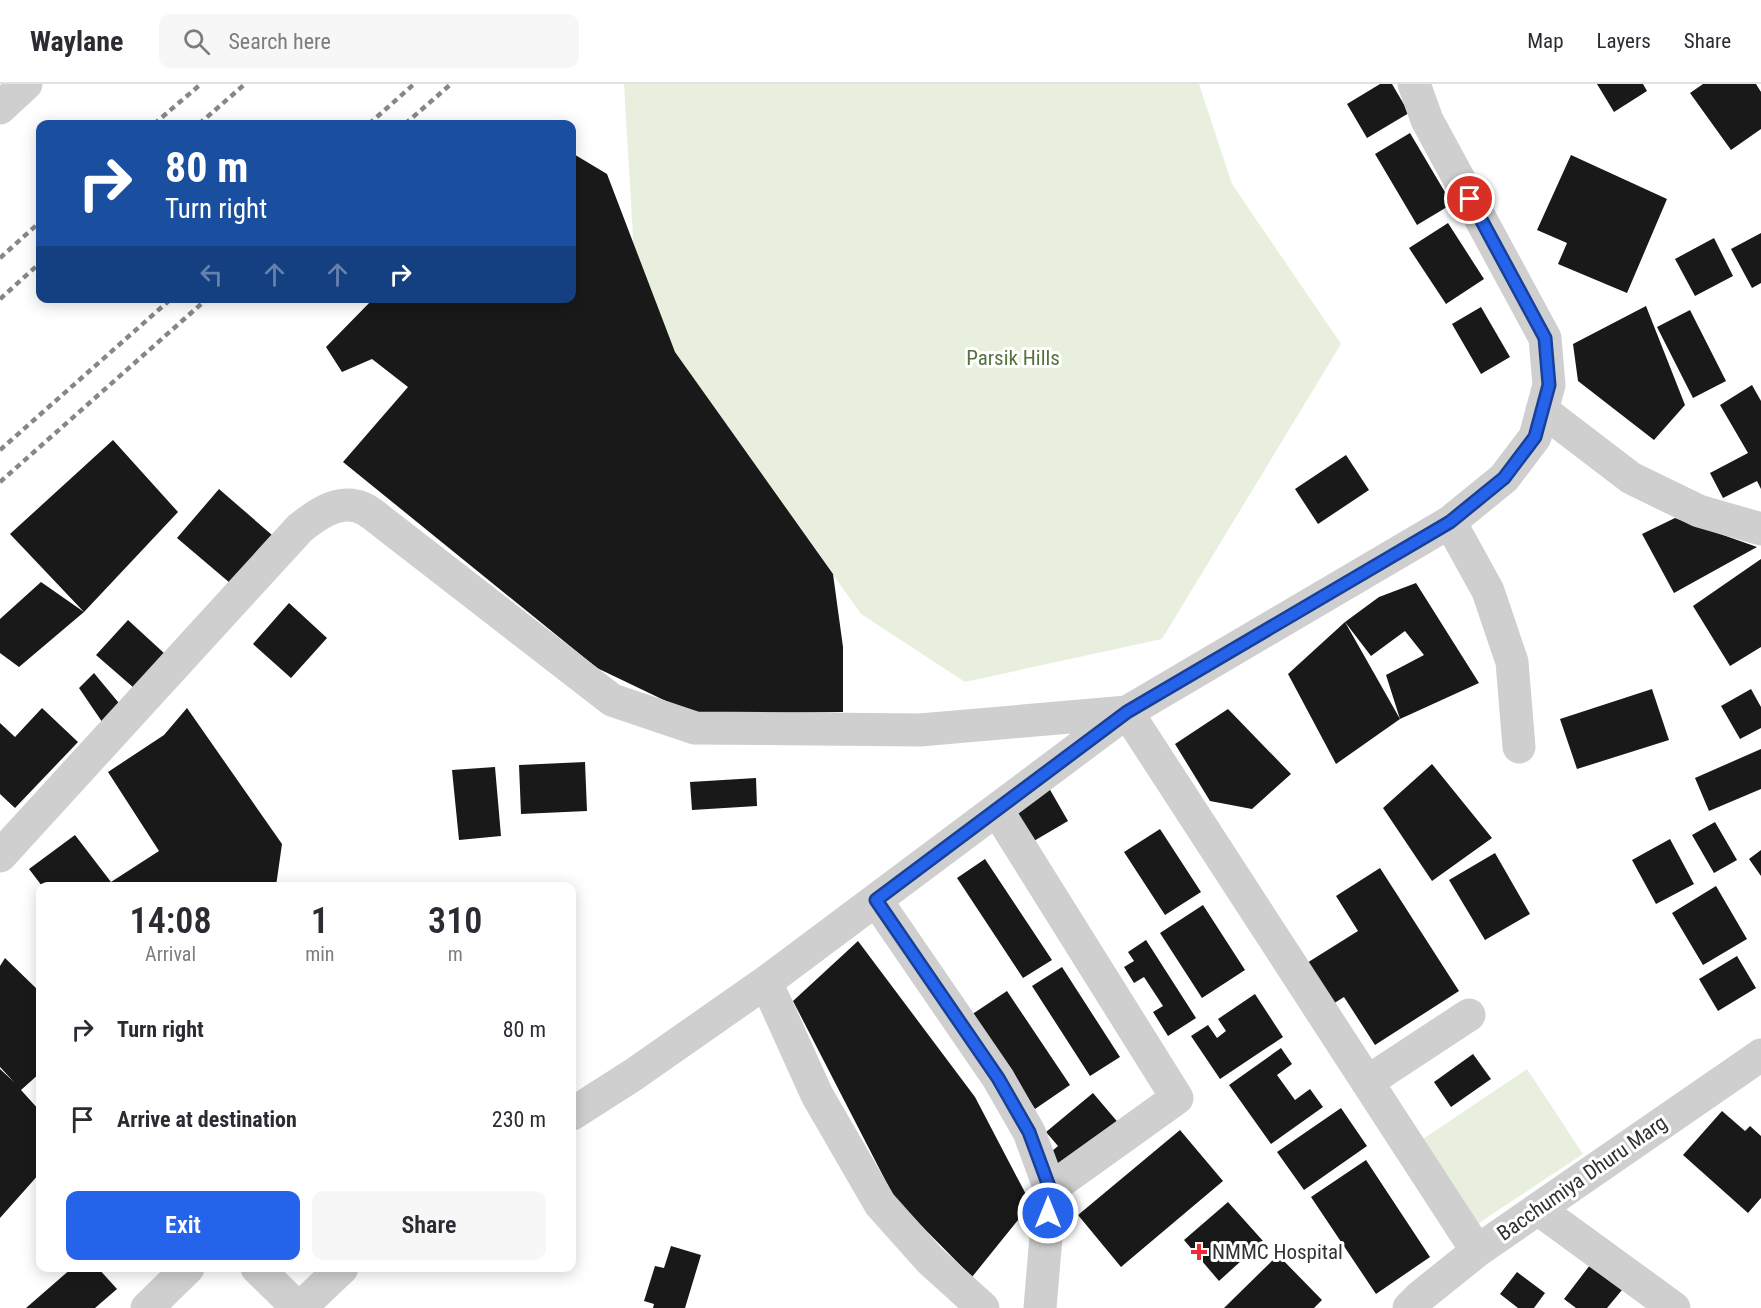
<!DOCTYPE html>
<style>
:root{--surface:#fff;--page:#f7f7f7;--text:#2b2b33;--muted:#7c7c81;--line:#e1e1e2;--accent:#2563eb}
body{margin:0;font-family:"Roboto Condensed",sans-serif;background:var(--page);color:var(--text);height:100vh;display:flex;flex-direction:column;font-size:22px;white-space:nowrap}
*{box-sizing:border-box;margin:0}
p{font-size:20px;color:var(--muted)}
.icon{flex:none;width:33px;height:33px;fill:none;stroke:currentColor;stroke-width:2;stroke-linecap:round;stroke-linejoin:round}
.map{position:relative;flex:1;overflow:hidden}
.panel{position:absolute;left:36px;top:798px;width:540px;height:390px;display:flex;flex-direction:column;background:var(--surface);border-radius:12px;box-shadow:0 3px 15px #0003}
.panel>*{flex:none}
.hud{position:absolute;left:36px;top:36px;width:540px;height:183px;border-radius:12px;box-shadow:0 3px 15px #0003;background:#1a4fa0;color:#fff;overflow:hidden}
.pin{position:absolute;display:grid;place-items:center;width:51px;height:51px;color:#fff;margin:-26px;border:3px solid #fff;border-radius:50%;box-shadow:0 2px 6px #0007}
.me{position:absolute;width:66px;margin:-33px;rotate:0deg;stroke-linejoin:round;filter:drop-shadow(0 0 4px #0008)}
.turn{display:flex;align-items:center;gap:21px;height:126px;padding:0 30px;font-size:27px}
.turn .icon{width:78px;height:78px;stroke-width:2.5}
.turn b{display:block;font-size:42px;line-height:51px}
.lanes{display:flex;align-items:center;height:57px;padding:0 30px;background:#0003;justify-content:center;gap:30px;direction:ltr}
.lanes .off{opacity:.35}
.eta{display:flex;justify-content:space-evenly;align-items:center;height:102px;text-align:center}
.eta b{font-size:36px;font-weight:600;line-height:42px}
.button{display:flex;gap:12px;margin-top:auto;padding:12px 30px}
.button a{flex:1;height:69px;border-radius:12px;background:var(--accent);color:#fff;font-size:24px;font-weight:600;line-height:69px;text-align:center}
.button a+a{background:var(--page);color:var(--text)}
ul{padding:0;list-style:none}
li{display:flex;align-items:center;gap:18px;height:90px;padding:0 30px}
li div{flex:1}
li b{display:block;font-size:22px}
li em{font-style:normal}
header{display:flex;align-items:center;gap:36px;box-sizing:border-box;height:84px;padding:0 30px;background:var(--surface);border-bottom:2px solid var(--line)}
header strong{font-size:28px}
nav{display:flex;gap:33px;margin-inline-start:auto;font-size:21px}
.search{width:420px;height:54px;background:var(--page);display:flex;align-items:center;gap:15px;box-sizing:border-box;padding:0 21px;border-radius:12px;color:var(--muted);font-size:22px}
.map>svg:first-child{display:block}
.green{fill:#e8efdf}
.building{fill:#191919}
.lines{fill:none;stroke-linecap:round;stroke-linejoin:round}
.minor{stroke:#cfcfcf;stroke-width:33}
.rail{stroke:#878787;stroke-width:4.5;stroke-dasharray:6 4.5;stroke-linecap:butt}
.route-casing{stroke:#184099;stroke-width:15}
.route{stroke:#2563eb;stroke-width:10}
.poi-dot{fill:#f32a38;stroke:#fff;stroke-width:2}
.labels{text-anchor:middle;stroke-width:6;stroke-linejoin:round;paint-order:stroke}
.park-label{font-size:21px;fill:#54723b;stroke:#fff}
.street-label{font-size:21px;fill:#323232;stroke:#fff}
.poi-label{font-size:21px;fill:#323232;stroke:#fff;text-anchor:start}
</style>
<header>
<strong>Waylane</strong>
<div class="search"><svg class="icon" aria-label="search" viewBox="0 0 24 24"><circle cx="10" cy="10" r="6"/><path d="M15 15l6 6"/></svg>Search here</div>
<nav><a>Map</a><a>Layers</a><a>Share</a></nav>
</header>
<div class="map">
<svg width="1761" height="1224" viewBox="0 0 1761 1224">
<rect width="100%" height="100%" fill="#fff"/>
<path class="green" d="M624,0H1199L1232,100L1341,260L1162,555L965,598L861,530L675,268L634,170Z
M1527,985L1583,1070L1476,1141L1420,1057Z"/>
<path class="building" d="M1380,0H1392L1409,29L1367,54L1347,20Z
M1597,0H1643L1647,7L1614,28Z
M1703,0H1756L1761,8V45L1731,66L1690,9Z
M1410,49L1452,120L1417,141L1375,70Z
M572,69L607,90L675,268L833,490L843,563V628L693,630L597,584L343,378L408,303L372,275L342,288L326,263L374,214H572Z
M1571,71L1667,115L1627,209L1558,180L1567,159L1537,146Z
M1448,139L1484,195L1446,220L1409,164Z
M1761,149V199L1752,204L1731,165Z
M1714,154L1733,192L1695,212L1675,175Z
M1646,222L1685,321L1654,356L1578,297L1573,260Z
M1481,223L1510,273L1481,290L1452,240Z
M1690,226L1726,297L1693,314L1657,243Z
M1752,301L1761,317V405L1757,397L1723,414L1710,389L1748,369L1720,321Z
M113,356L178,428L84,528L10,450Z
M1346,371L1369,406L1318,440L1295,405Z
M219,405L272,451L230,499L177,454Z
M1675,434L1757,463L1674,509L1642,450Z
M1761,475V563L1730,582L1693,522Z
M41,498L84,528L19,583L0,569V535Z
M1416,499L1479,599L1400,635L1386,591L1424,571L1405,547L1371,572L1345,538L1400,635L1336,680L1288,590L1345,538L1379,513Z
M289,519L327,554L291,594L253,560Z
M128,536L165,570L134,604L96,571Z
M94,589L123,624L111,651L79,604Z
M1652,605L1669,656L1577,685L1560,635Z
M1751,605L1761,623V644L1740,655L1721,622Z
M42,624L78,658L15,724L0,710V639L15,653Z
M187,624L282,760L276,802H42L29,785L75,751L111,798L159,767L108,688L164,651Z
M1228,625L1291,690L1252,725L1210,717L1175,660Z
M1761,665V705L1709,727L1695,694Z
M585,678L587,727L521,730L519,681Z
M1432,680L1492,754L1432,797L1383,724Z
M495,683L501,752L459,756L452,686Z
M756,694L757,722L692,726L690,698Z
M1049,704L1068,737L1027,761L1008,728Z
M1715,738L1737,776L1714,789L1692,751Z
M1160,745L1201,808L1165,831L1124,768Z
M1670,755L1694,800L1656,820L1632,776Z
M1761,766V792L1749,775Z
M1495,769L1530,830L1485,856L1449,796Z
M985,775L1052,876L1023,894L957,794Z
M1380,784L1459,907L1375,961L1344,913L1328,923L1302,882L1358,847L1336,812Z
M1716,802L1747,855L1703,881L1672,829Z
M1203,821L1245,886L1202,914L1160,849Z
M1146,856L1196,934L1168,952L1153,928L1163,922L1144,893L1134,899L1124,883L1134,877L1128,868Z
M858,857L975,1013L1031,1120L972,1193L895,1115L793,917Z
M1737,872L1756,904L1718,927L1699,895Z
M5,874L40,908V989L21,1006L40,1027V1089L0,1134V985L14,998L0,983V882Z
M1062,883L1120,973L1090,992L1032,902Z
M1007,907L1070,1001L1035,1025L971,931Z
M1255,910L1283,953L1220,995L1191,952L1208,941L1217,954L1226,947L1218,935Z
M1281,964L1292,980L1277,991L1295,1016L1310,1005L1323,1023L1271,1060L1229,1001Z
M1473,970L1491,995L1451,1023L1434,998Z
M1093,1009L1121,1042L1060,1093L1044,1074L1058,1062L1046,1048Z
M1341,1024L1367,1062L1304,1106L1277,1068Z
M1722,1027L1745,1047L1750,1042L1761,1052V1114L1748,1129L1683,1071Z
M1180,1046L1223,1097L1121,1183L1078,1131Z
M1366,1076L1430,1173L1376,1210L1311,1113Z
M1228,1118L1263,1157L1219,1197L1184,1156Z
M671,1162L701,1171L685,1224H653L654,1220L644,1217L655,1182L664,1184Z
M1278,1171L1322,1216L1314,1224H1224Z
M1590,1181L1622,1206L1607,1224H1576L1564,1215Z
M72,1184H98L117,1205L95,1224H26Z
M1517,1188L1545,1209L1534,1224H1518L1500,1210Z"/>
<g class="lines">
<path class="minor" d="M0,24L26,0
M1542,326L1631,394L1699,427L1761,445
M1450,438L1488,507L1512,578L1519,663
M1127,628L1477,1167
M997,726L1177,1014L1050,1105
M0,772L300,444C315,432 335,417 356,422C367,424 377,434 385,440L612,616L695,644L920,646L1127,628
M876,816L998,994L1029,1048L1050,1105L1040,1224
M766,898L817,1011L880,1120L930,1176L983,1224
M1367,998L1469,931
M572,1030L633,991L766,898L1127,628L1450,438L1504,394L1535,353L1549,301L1545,254L1427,36L1414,0
M1538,1125L1674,1224
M257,1184L298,1224
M147,1224L188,1184
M300,1224L342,1184
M1409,1224L1421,1212L1477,1167L1761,971"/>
<path class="rail" d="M154,40L201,0
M199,40L245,0
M369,40L414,0
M405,40L451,0
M0,174L40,138
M0,215L40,179
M0,366L172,214
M0,398L208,214"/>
</g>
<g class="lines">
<defs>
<path id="route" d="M1048,1129L1050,1105L1029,1048L998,994L876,816L1127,628L1450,438L1504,394L1535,353L1549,301L1545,254L1470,115"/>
</defs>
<use href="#route" class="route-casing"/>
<use href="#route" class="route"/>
</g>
<path class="poi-dot" d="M1196 1159h6v6h6v6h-6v6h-6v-6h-6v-6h6z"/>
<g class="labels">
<g class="park-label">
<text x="1013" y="281">Parsik Hills</text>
</g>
<g class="street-label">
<text transform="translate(1582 1094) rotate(-35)" y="7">Bacchumiya Dhuru Marg</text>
</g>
<g class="poi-label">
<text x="1212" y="1175">NMMC Hospital</text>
</g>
</g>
</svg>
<div class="pin" style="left:1470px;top:115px;background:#d93025"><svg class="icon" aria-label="arrive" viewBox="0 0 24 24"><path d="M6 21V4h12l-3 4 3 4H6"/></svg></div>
<svg class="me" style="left:1048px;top:1129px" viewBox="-20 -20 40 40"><circle r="17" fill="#2563eb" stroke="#fff" stroke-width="3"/><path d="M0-11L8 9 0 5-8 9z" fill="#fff"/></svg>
<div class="hud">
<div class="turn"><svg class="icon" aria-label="right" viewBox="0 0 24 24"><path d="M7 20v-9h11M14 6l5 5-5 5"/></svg><div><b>80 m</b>Turn right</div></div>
<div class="lanes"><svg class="icon off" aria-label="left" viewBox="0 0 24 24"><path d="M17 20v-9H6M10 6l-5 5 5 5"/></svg><svg class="icon off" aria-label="ahead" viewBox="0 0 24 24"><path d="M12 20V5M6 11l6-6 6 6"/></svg><svg class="icon off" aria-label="ahead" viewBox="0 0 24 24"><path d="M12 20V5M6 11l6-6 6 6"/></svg><svg class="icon" aria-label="right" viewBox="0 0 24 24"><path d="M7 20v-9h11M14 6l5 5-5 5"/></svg></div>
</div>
<section class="panel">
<div class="eta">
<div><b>14:08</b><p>Arrival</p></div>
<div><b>1</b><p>min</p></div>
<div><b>310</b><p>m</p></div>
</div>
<ul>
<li><svg class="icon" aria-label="right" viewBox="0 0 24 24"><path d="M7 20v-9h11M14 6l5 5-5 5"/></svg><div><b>Turn right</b></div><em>80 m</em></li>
<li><svg class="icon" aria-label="arrive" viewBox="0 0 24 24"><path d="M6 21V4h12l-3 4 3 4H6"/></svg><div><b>Arrive at destination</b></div><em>230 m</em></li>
</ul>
<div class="button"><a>Exit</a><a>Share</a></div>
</section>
</div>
